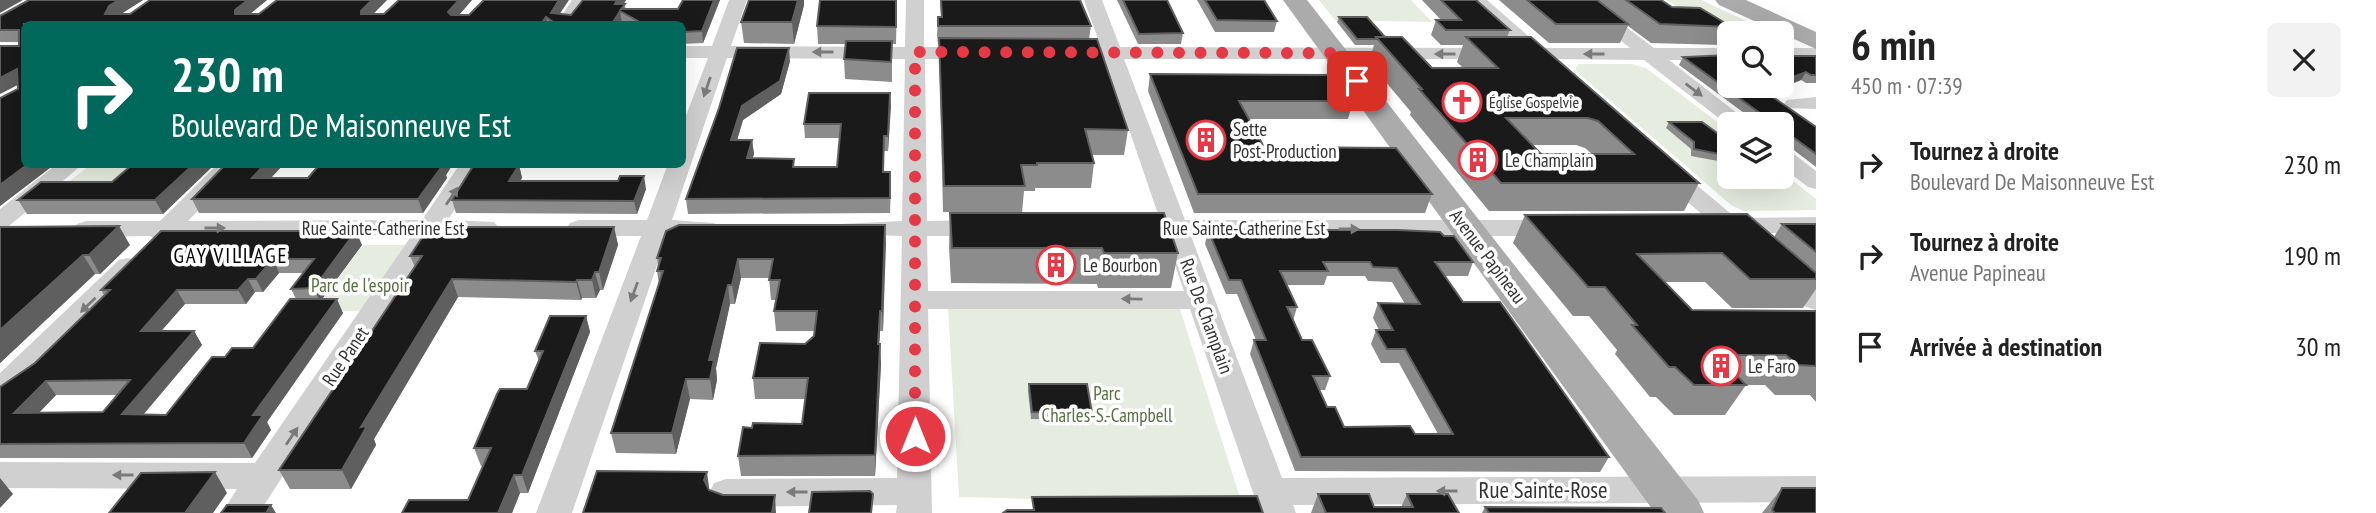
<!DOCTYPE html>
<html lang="fr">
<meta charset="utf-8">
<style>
:root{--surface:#fff;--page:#f2f2f2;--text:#222;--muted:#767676}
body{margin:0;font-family:"PT Sans Narrow",sans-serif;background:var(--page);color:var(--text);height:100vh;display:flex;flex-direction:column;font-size:26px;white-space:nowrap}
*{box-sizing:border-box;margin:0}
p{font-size:23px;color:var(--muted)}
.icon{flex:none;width:38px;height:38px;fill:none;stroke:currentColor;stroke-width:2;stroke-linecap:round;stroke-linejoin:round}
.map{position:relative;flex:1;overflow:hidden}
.side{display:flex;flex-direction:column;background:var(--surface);width:560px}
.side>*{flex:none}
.top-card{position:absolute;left:21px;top:21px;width:665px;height:147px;border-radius:10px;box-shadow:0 7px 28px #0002;background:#00695c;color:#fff;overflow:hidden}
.tools{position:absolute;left:1717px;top:21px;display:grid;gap:14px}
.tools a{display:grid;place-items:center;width:77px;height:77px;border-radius:10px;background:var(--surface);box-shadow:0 7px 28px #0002;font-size:35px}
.pin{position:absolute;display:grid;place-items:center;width:60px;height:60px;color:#fff;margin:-30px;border-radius:14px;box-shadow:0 4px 10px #0006}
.me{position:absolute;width:77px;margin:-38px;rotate:0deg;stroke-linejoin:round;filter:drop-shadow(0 0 5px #0008)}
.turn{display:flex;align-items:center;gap:24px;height:147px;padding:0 35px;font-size:32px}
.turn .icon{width:91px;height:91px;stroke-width:2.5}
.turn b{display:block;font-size:49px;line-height:60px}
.round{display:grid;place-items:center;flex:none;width:74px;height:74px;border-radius:10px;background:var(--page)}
.head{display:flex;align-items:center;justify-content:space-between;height:119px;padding:0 35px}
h1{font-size:42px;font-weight:700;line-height:52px}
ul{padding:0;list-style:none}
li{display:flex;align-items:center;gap:21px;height:91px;padding:0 35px}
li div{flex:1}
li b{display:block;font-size:26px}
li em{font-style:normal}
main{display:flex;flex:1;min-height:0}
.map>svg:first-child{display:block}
.green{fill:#e6ecdf}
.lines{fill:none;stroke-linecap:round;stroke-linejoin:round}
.minor{fill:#d0d0d0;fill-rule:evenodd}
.major{fill:#ababab;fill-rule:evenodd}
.wall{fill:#8c8c8c;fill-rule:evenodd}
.shaded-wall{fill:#5f5f5f}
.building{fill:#1a1a1a;stroke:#5f5f5f;stroke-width:2;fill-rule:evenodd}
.oneway{fill:#7a7a7a}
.route{stroke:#e63946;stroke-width:12;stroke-dasharray:0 21.6}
.labels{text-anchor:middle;stroke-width:7;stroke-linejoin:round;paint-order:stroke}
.far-poi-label{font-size:16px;fill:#333;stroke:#fff;text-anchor:start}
.poi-label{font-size:19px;fill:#333;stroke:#fff;text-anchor:start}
.street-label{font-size:19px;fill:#333;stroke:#fff}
.park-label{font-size:19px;fill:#56703f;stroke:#fff}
.neighbourhood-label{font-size:21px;letter-spacing:2px;fill:#000;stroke:#fff}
.near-street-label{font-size:23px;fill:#333;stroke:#fff}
</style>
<main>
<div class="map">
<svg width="1816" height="513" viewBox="0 0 1816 513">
<rect width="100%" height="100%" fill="#fff"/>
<path class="green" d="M1319,0H1411L1432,22L1335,20Z
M1666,0H1701L1773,33H1729V40Z
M1579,64H1632L1646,68L1729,131V177H1782V172L1816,199V210L1743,211L1731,205L1577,72L1575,68Z
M90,165H154L98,213L52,195Z
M363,245H414L368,311H314Z
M1179,306L1242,504L959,497L948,307Z"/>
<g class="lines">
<path class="minor" d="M572,0H590L574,24H556Z
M729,0H747L731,46L905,47L906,0H924V47H975L985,53L975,59H925L927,221L985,220L994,223L998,228L994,233L985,236H927L928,291H1184L1165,236L1123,233L1119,228L1123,223L1160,220L1105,59H1066L1056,53L1066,47H1101L1084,0H1102L1120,47L1519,48L1468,0H1487L1542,48H1630L1570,0H1590L1654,48H1729V60H1669L1751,124L1729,126L1644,60L1552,59L1543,65L1532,59H1124L1185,220H1556L1565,223L1569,228L1565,233L1556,236H1191L1282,478L1816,476V502L1293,505L1296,513H1260L1190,309H928L932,513H896L897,505L726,507L714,503L709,493L714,483L726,479L897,478L902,236L840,234L836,229L840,224L902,221L905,59L727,58L672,220L714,223L718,228L714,233L667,236L572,513H536L641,236H579L570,233L566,228L570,223L579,220H647L668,164H682V126L708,58H682V46H712Z
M1782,48H1816V60H1782Z
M1816,97V109L1787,108L1784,104L1787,100Z
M1782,149L1790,151L1816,171V189L1808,187L1782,167Z
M57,164H83L9,226L0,229V209Z
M218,164H243L188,221L422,220L460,164H483L448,220L494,222L498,227L494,232L438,235L259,513H222L237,489L0,488V462L255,463L412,235L173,236L161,242L150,236L86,237L77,234L73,229L77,224L86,221H160Z
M1667,165L1675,167L1736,218L1816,217V233H1751L1747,238C1733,242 1728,235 1715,231L1713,224L1659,177L1655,172L1659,167Z
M128,258L137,260L141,266L137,272L11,399L0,402V373L119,260Z
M1783,264L1792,266L1816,286V310L1806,307L1774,278L1770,272L1774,266Z"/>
<path class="major" d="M1283,0H1307L1698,500L1704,513H1655Z
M1715,0H1746L1816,32V49L1719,5Z"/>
</g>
<path class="wall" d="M29,0H143L120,14H130L150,0H267L250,14H259L277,0H387L373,14H384L472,0L459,15L560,14L571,15L583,0H626L624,4L626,9H678L683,0H720L703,43L682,44V24H625L622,23L621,24H24L55,164L0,206V98L18,89V85L0,94L19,46V42H0V16Z
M897,0L896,44H892V82L845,79L844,59L846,44H818L817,26Z
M940,0H1080L1091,26L1089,39L1128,130L1124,155H1092L1094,163L1091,188H1035V191H1024L1022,213L943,212L939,44H938L937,35L938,17H941Z
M1117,0H1167L1183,33L1181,44H1138Z
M1197,0H1264L1277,21L1274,32H1215Z
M1422,0H1476L1510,30L1507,37L1699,183L1684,211H1489L1410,115L1411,112L1369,62L1374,45H1355L1337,22L1339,17L1385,37L1432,68H1463L1457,62L1463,45H1441L1431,35L1436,20H1441ZM1532,145H1576L1585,148L1592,154H1541Z
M1499,0H1661L1672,7L1732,27L1722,45L1651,43L1628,26L1620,43H1549Z
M804,5L794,44L744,43L741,22Z
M1782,56H1816V83H1806L1801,80L1789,85L1760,88L1816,127V167L1782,141V124H1759L1679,65L1683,57L1729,86H1782Z
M790,61L781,94L743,120L737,140H752L754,154L752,158L795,167H837L840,138H805L804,124L890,93L888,151H884V172L891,186L890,213L688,214L686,199L719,108Z
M1150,74L1353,101L1348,119H1249L1264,147L1432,194L1425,213H1194L1148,91Z
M1669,122L1729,139V163L1691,156V149L1666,128Z
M215,164L163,214H27L18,200L112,182Z
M284,164L271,178H308L320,164H453L446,175L447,178L423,213H199L192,199Z
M519,165L522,178L520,181L646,189L637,214L456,213L452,200Z
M950,213L1178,253L1171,288H1098L1097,284L951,283L949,247Z
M1525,215L1774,237L1782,224H1816V289L1803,308H1732L1705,282H1665L1692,310L1816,311V402L1810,395H1775L1765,385H1745H1746L1725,415H1674L1656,397H1650L1615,354L1617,350L1589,316H1573L1513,243Z
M885,225L883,331H880L879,344L881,364L875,476H741L738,456L752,428L802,424L805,399H755L753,378L805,344L814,336V331H776L774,311L776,300H771L769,278H741L735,304H730L716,368L717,380L713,400L690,399L676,454L616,453L611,433L659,284L657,271L658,266L657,258Z
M0,227L130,245L100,274H95L0,363Z
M614,227L618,245L603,290H600L596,298H582L581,300L458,297L374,439L376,445L351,489H290L279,470L415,267L410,256Z
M1208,230L1444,236L1473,262L1468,276H1445L1463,302L1609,457L1600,472L1295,471L1250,354L1254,340H1256L1237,294H1226L1205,244ZM1327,276H1365L1368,281L1392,282L1405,304L1378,303L1373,318L1379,330H1376L1371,344L1381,363H1399L1438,434H1415L1344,427L1327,407L1319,390H1325L1330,376L1302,340L1293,321L1297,307L1287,285H1324Z
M161,231L362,245L322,299L343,313L267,422L271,430L252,458H0V387L35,363L104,295L101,290ZM279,273H303L291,289L296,299L253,348L225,357L166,415H143L202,345L194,331H161L185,304H246L255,292H263ZM56,395H118L103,412L39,413Z
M586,316L590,332L528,493H520L512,513H402L468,500L483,466H481L474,448L527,389L539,361L535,351Z
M1029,384L1092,413L1091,420L1031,419L1028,391Z
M1782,488L1816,513H1762Z
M1318,494L1374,507H1401L1407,494L1459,513H1311Z
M1485,507L1665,513H1482Z"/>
<path class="shaded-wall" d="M0,0H23L0,13Z
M119,0H143L115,18L105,14L109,6Z
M248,0H267L240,22L235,14V10Z
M372,0H387L365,22L361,14V11Z
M459,0H472L451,24L448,12Z
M559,0H569L553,24L551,13Z
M617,0H626L617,15L615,4Z
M714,0H720L703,43L702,31Z
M798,0H804V5L794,44L792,22Z
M620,11L622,23L621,24H612Z
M546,17L548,24H541Z
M789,48L790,61L781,94L743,120L733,154L731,140L742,106Z
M17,69L24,81L0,94V78Z
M1806,72L1801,80L1789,85L1793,77Z
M890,93L891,107L888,151V136Z
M752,140L754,154L748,173L747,158Z
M28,164H55L0,206V185Z
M194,164H215L163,214L155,200Z
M265,164H284L258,191L252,178Z
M453,164L446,175L447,178L423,213L418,199L438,165Z
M519,165L522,178L513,194L509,181Z
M644,176L646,189L637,214L634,201Z
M885,225L886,244L883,331L882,311Z
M119,226L130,245L100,274L89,255Z
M614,227L618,245L603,290L599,272Z
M356,231L362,245L320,302L314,288Z
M83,255L95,274L0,363V330Z
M273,259L279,273L263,292L256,279Z
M738,259L741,278L735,304L732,285Z
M595,272L600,290L596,298L592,280Z
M248,279L255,292L246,304L238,290Z
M452,279L458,297L374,439L376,445L351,489L342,470L361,427Z
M577,280L582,298L581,300L576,282Z
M728,285L730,304L716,368L717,380L713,400L710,379L709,360Z
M177,290L185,304L149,345L141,331Z
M337,299L343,313L267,422L271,430L252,458L244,443L253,415Z
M880,311V331L878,364V344Z
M586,316L590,332L528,493L522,475Z
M194,331L202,345L131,429L122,414Z
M880,344L881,364L875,476V455Z
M686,379L690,399L676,454L672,433Z
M46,381L56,395L25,427L14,413Z
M215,472L227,493L213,513H185Z
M707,472L709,487L707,494L704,480Z
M514,475L520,493L512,513H498Z
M0,478L13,494L0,508Z
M775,495L776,513H772Z
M271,505L276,513H266Z"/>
<path class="building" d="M29,0H119L109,6L105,14H130L150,0H248L235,10V14H259L277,0H372L361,11V14H384L399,0H459L448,12L451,15H469L484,0H559L551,13L571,15L583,0H617L615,4H625L621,9H678L683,0H714L702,31L682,32V24H636L638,21L620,11L612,24H556L546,17L541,24H24V164H28L0,185V98L18,89L17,69L0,78V46H19V30H0V16Z
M749,0H798L792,22H741Z
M820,0H896V27L817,26Z
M941,0H1080L1091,26H938V17H942Z
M1123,0H1167L1183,33L1139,34Z
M1205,0H1264L1277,21L1217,20Z
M1441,0H1476L1510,30H1446L1436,20H1461Z
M1527,0H1597L1628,24H1556Z
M1626,0H1661L1672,7L1700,8L1732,27L1660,24Z
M1339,17H1367L1385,37H1376V39H1357Z
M1376,37H1402L1432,68H1498L1466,37H1531L1699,183H1501L1419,89H1422ZM1506,118H1588L1598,121L1634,154H1541Z
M939,38L1097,39L1128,130L1085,129L1094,163H1037V165H1021L1025,186H944Z
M846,41H892L891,62L844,59Z
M737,48H789L780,81L742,106L731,140H752L747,158L794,159L793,167H837L841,124H804L809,93H890L888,136H884L883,172H890V198L686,199L719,108Z
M1729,55V86H1757L1816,127V154L1782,129V124H1775L1683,57Z
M1782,56H1816V75H1811L1806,72L1793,77L1782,78Z
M1150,74L1334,75L1353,101H1239L1264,147L1396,148L1432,194H1198Z
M1669,122H1702L1724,138L1729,139V156L1694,149V142Z
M133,164H194L155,200H18L41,182H112Z
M226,164H265L252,178H308L320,164L443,165L418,199H192Z
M519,165L509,181H618L620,176H644L634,201L452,200L473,166Z
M950,213H1164L1178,253H1104L1102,248H952Z
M1747,214L1816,273V279H1750L1722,253L1637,254L1692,310L1816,311V366L1797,365L1786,355H1717L1746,385H1694L1675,367H1669L1632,325H1637L1605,287H1588L1525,215Z
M1782,224H1816V252Z
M679,225H885L882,311H880L878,344H880L875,455L738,456L743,427L752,428L753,423L802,424L808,378H753L760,343L805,344L814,336L817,311H774L780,280H769L773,259H738L732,285H728L709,360H714L710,379H686L672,433H611L663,271H657L661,258H657L666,231Z
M119,226L89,255H83L0,330V227Z
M429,227H614L599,272H595L592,280H577L576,282L452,279L361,427L367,426L342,470H279L422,256H410Z
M1208,230H1398L1440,232L1444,236H1454L1473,262H1435L1463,302H1500L1609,457H1301L1254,340H1266L1241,280H1229ZM1323,262H1370L1373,267L1397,268L1420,304L1378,303L1393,330H1376L1387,349H1405L1453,434H1415L1410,426L1344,427L1335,407H1327L1313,376H1330L1312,340H1302L1287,307H1297L1280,271H1328Z
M161,231H356L314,288L291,289L314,259H273L256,279H248L238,290H177L141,331H194L122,414L166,415L212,357H225L232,348H253L290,299H337L253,415H263L244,443L0,444V387L35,363L110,290H101ZM130,380L103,412L14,413L46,381Z
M550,316H586L522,475H514L498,513H402L409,500H468L491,448H474L497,394L500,389H527L543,351H535Z
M1029,384H1087L1092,413L1032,412Z
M597,471L707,472L704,480L709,490L723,495H775L772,513H583Z
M215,472L185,513H109L141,473Z
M1782,488H1816V513H1775L1772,510Z
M870,491L873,494L871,513H809L812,492Z
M1318,494H1369L1374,507H1413L1407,494H1448L1459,513H1326Z
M1257,496L1263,513H1003L1007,510H1034L1032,497Z
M227,505H271L266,513H221Z
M1485,507L1661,508L1665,513H1489Z"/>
<defs><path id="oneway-solid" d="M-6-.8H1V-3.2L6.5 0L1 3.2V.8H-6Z" transform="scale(1.75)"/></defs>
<g class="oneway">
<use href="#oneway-solid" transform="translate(823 52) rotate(-180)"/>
<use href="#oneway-solid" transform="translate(1445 54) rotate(-180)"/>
<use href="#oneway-solid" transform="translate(1594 54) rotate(-180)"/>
<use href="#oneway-solid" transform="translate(707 87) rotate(109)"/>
<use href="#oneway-solid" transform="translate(1694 90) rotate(37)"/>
<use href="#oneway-solid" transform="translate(452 196) rotate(-56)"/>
<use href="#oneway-solid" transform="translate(215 228)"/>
<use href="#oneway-solid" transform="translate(1349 229)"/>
<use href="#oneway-solid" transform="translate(634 292) rotate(110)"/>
<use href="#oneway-solid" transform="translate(1132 299) rotate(-179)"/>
<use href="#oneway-solid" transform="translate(88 305) rotate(136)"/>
<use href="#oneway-solid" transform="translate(292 436) rotate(-56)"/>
<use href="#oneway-solid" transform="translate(123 475) rotate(-180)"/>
<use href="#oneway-solid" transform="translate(1447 491) rotate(180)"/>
<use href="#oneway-solid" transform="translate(797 492) rotate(180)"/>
</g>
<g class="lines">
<path class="route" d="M915,436V52L1336,53L1357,81"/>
</g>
<defs>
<symbol id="church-ring" viewBox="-11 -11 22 22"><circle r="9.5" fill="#fff" stroke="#e63946" stroke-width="1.5"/><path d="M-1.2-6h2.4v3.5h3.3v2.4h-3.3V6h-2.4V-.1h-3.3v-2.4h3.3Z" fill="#e63946"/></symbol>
<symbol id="building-ring" viewBox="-11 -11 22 22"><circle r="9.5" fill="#fff" stroke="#e63946" stroke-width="1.5"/><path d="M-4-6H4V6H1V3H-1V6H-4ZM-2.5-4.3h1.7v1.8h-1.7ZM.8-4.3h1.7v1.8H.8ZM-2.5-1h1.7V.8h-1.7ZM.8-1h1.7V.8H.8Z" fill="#e63946"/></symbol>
</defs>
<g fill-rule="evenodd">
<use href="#church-ring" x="1440" y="80" width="44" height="44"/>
<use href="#building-ring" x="1184" y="118" width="44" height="44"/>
<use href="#building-ring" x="1456" y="138" width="44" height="44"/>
<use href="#building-ring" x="1034" y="243" width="44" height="44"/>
<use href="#building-ring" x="1699" y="344" width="44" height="44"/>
</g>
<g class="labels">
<g class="far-poi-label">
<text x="1489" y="108">Église Gospelvie</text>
</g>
<g class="poi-label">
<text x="1233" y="136">Sette<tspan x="1233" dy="22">Post-Production</tspan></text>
<text x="1505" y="167">Le Champlain</text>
<text x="1083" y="272">Le Bourbon</text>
<text x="1748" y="373">Le Faro</text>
</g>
<g class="street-label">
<text x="383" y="235">Rue Sainte-Catherine Est</text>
<text x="1244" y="235">Rue Sainte-Catherine Est</text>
<text transform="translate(1488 256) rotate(53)" y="7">Avenue Papineau</text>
<text transform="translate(1207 316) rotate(70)" y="7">Rue De Champlain</text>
<text transform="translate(345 356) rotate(-56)" y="7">Rue Panet</text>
</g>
<g class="park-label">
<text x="360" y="292">Parc de l'espoir</text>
<text x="1107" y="400">Parc<tspan x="1107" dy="22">Charles-S.-Campbell</tspan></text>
</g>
<g class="neighbourhood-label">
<text x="231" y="263">GAY VILLAGE</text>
</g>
<g class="near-street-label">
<text x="1543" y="498">Rue Sainte-Rose</text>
</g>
</g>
</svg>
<div class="tools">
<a><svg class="icon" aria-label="search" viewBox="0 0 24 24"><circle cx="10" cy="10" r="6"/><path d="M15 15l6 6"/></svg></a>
<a><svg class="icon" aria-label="layers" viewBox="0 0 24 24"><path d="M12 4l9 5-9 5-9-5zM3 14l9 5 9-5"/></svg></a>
</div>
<div class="pin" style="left:1357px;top:81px;background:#d93025"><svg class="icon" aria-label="arrive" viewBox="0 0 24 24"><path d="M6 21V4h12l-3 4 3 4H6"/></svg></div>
<svg class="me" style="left:915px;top:436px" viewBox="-20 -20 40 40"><circle r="17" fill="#e63946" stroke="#fff" stroke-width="3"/><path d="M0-11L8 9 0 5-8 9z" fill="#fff"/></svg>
<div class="top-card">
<div class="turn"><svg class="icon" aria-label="right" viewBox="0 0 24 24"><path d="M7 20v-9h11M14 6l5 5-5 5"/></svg><div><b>230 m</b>Boulevard De Maisonneuve Est</div></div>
</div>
</div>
<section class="side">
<div class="head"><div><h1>6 min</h1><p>450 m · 07:39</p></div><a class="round"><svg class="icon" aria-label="close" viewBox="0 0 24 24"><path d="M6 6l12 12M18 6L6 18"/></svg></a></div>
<ul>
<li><svg class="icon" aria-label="right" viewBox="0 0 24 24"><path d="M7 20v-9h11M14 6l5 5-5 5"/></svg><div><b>Tournez à droite</b><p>Boulevard De Maisonneuve Est</p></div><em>230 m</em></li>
<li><svg class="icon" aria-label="right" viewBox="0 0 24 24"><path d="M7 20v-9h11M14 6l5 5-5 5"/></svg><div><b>Tournez à droite</b><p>Avenue Papineau</p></div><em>190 m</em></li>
<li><svg class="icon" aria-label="arrive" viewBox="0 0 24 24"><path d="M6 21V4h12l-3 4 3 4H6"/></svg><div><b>Arrivée à destination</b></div><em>30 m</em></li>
</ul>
</section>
</main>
